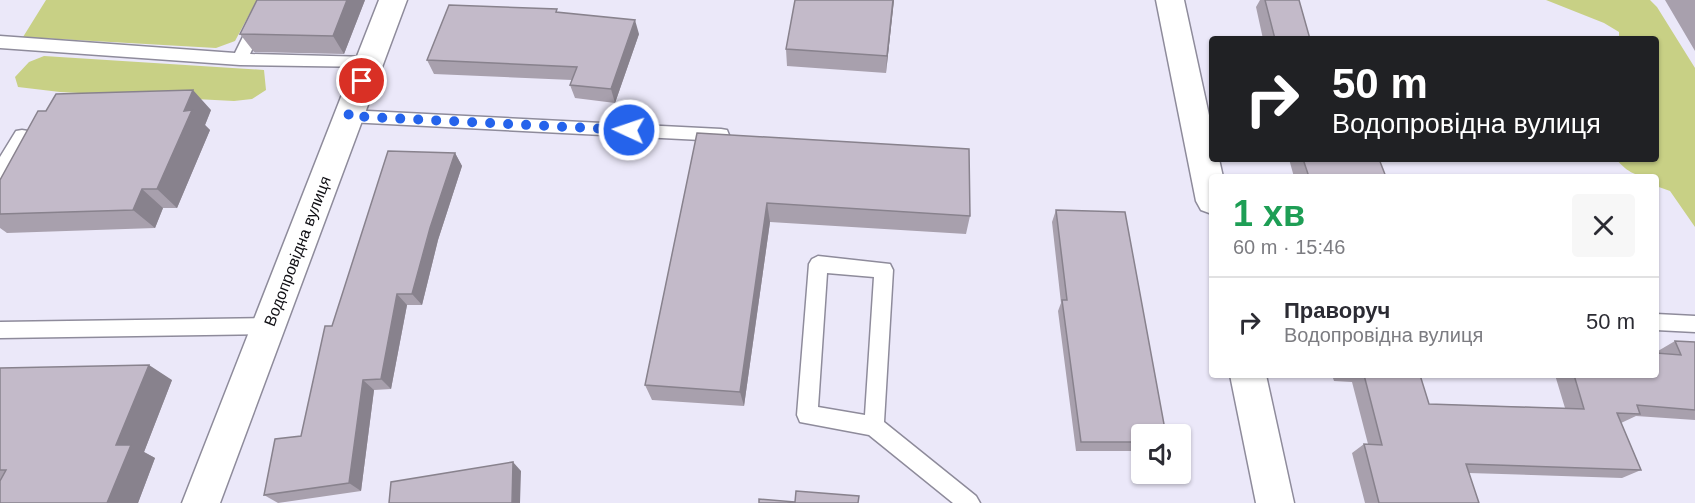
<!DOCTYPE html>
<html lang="uk">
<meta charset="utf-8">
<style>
:root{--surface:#fff;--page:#f7f7f7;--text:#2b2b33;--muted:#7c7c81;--line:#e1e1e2}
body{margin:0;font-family:Helvetica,sans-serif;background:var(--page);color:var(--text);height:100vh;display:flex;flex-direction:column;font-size:22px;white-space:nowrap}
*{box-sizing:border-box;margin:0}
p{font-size:20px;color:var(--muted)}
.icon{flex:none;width:33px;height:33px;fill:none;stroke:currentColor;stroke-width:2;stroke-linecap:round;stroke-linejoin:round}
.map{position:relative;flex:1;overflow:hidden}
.drawer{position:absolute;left:1209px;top:174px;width:450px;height:204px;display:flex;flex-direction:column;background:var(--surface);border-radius:6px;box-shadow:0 2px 4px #0004}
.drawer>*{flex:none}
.hud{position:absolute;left:1209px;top:36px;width:450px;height:126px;border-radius:6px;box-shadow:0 2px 4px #0004;background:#202124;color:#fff;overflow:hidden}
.fabs{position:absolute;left:1131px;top:424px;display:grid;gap:12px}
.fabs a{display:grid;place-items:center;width:60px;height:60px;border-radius:6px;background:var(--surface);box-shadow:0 2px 4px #0004;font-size:30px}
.pin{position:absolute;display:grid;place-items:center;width:51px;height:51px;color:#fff;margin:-26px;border:3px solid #fff;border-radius:50%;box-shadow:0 2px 6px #0007}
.me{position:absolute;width:66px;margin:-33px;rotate:273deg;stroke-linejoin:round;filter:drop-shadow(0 0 4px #0008)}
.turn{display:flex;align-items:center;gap:21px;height:126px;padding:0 24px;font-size:27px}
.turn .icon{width:78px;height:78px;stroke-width:2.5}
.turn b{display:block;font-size:42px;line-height:51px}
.round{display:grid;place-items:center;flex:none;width:63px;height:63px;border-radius:6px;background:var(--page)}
.overview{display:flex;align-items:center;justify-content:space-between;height:102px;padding:0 24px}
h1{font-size:36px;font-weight:700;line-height:45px;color:#1e9e55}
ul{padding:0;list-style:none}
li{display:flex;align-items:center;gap:18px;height:90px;padding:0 24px;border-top:2px solid var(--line)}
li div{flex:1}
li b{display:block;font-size:22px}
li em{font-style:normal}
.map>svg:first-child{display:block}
.green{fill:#c8d085}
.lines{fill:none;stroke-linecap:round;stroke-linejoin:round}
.service-casing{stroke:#8e8b9b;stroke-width:3}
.minor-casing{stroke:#8e8b9b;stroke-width:3}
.service{fill:#fff;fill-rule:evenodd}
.minor{fill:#fff;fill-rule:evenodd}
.wall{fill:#a8a0ad}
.shaded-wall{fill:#88828d}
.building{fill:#c3bac9;stroke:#88828d;stroke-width:1.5}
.route{stroke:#2563eb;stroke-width:10;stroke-dasharray:0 18}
.labels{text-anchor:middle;stroke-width:4.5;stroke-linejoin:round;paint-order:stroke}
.street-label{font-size:16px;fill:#100f14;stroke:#fff}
</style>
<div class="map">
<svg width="1695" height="503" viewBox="0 0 1695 503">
<rect width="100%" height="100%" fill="#ebe8f9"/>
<path class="green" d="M46,0H257L235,41L216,48L23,37Z
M1546,0H1650L1657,7L1695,68V227L1670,191L1656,186V177C1637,177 1628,173 1616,159H1656V39H1619V32L1604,23Z
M44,56L264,70L266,90L252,99L234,101L60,92L18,87L15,77L29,62Z"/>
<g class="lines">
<defs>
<path id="service" d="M261,0H275L250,54L369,57L375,59L377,63L375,67L240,65L0,48V36L235,53Z
M348,110L721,129L727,130L729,135L727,140L721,141L348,122L342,120L340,116L342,112Z
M22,130L28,131L30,136L6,177L0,179V157L16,131Z
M818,256L890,264L893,270L884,422L976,496L980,503H953L869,435L800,422L797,415L809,264L812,259ZM827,273L874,277L865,415L818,407Z
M1656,314L1695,316V332L1656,330Z
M268,318L275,320L277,326L275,332L268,334L0,338V322Z"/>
<path id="minor" d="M379,0H407L220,503H182Z
M1156,0H1184L1212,129V159H1219L1223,177H1212V214L1201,210L1196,201Z
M1230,375H1266L1294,503H1256Z"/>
</defs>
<use href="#service" class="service-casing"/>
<use href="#minor" class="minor-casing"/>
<use href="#service" class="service"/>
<use href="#minor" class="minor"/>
</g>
<path class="wall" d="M365,0L344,54L254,52L240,34Z
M894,0L886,73L787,66L786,49Z
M1260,0H1299L1310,39H1263L1256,7Z
M1665,0H1695V51Z
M558,13L639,34L615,103L575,98L570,85L572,80L434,74L427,60Z
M211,110L205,125L210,130L177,208H163L155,228L7,233L0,228V180Z
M697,133L970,216L966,234L770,222L744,406L652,400L645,385Z
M455,153L462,166L438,240L422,305H407L391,389L374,390L361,491L278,503L264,495L301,436L332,326Z
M1289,159H1379L1386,177H1294Z
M1056,210L1142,435V451H1076L1058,311L1061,303L1052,222Z
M1675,341L1695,342V420L1636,416L1621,423L1641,470L1622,478L1469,473L1479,503H1365L1352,453L1364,444H1368L1352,382L1334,381L1332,375H1420L1429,404L1565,408L1555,375H1656L1659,353L1658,351Z
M0,368L172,380L144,452L155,458L138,503H0Z"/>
<path class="shaded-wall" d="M347,0H365L344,54L333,36Z
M893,0H894L886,73L887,56Z
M635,20L639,34L615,103L611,89Z
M193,90L211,110L205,125L210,130L177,208L157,189L184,111Z
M455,153L462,166L438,240L422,305L412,294L430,228Z
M142,189L163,208L155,228L133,210Z
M767,203L770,222L744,406L740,392Z
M397,294L407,305L391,389L381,379Z
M149,365L172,380L144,452L155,458L138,503H107L116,445Z
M363,380L374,390L361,491L349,483Z
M513,462L521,471L520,503H512Z"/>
<path class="building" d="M257,0H347L333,36L240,34Z
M795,0H893L887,56L786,49Z
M1265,0H1299L1310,39H1275Z
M449,5L557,9L556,12L635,20L611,89L570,85L577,67L427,60Z
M193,90L184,111L192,110L157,189H142L133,210L0,214V180L38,111H46L56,94Z
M697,133L969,149L970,216L767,203L740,392L645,385Z
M388,151L455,153L430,228L412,294H397L381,379L363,380L349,483L264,495L275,439L301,436L325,326H332Z
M1303,159H1379L1386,177H1309Z
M1056,210L1125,212L1166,435H1142V442H1081L1062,300H1067Z
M1675,341L1695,342V410L1637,405L1640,414L1617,413L1641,470L1466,464L1479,503H1379L1364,444L1382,445L1364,375H1420L1429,404L1584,409L1574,375H1656V353L1681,355Z
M149,365L116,445H131L107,503H0V481L6,470H0V368Z
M513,462L512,503H389L391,482Z
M796,491L859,496L858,503H759V499L795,502Z"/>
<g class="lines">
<path class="route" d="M362,81L348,116L629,130"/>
</g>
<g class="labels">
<g class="street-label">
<text transform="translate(297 251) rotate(-69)" y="6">Водопровідна вулиця</text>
</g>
</g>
</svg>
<div class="fabs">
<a><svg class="icon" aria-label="sound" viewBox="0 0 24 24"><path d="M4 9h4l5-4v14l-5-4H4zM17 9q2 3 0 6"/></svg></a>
</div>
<div class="pin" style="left:362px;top:81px;background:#d93025"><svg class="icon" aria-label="arrive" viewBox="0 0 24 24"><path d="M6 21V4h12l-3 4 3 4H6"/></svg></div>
<svg class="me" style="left:629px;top:130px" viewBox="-20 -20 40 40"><circle r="17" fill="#2563eb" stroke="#fff" stroke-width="3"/><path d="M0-11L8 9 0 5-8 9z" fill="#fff"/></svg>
<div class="hud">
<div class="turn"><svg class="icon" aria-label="right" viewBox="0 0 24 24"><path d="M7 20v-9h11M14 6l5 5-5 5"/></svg><div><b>50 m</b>Водопровідна вулиця</div></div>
</div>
<section class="drawer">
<div class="overview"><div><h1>1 хв</h1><p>60 m · 15:46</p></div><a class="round"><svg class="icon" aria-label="close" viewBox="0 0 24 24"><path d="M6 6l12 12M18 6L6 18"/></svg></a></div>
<ul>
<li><svg class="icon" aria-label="right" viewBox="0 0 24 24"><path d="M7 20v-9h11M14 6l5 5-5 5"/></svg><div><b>Праворуч</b><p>Водопровідна вулиця</p></div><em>50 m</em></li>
</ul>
</section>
</div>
